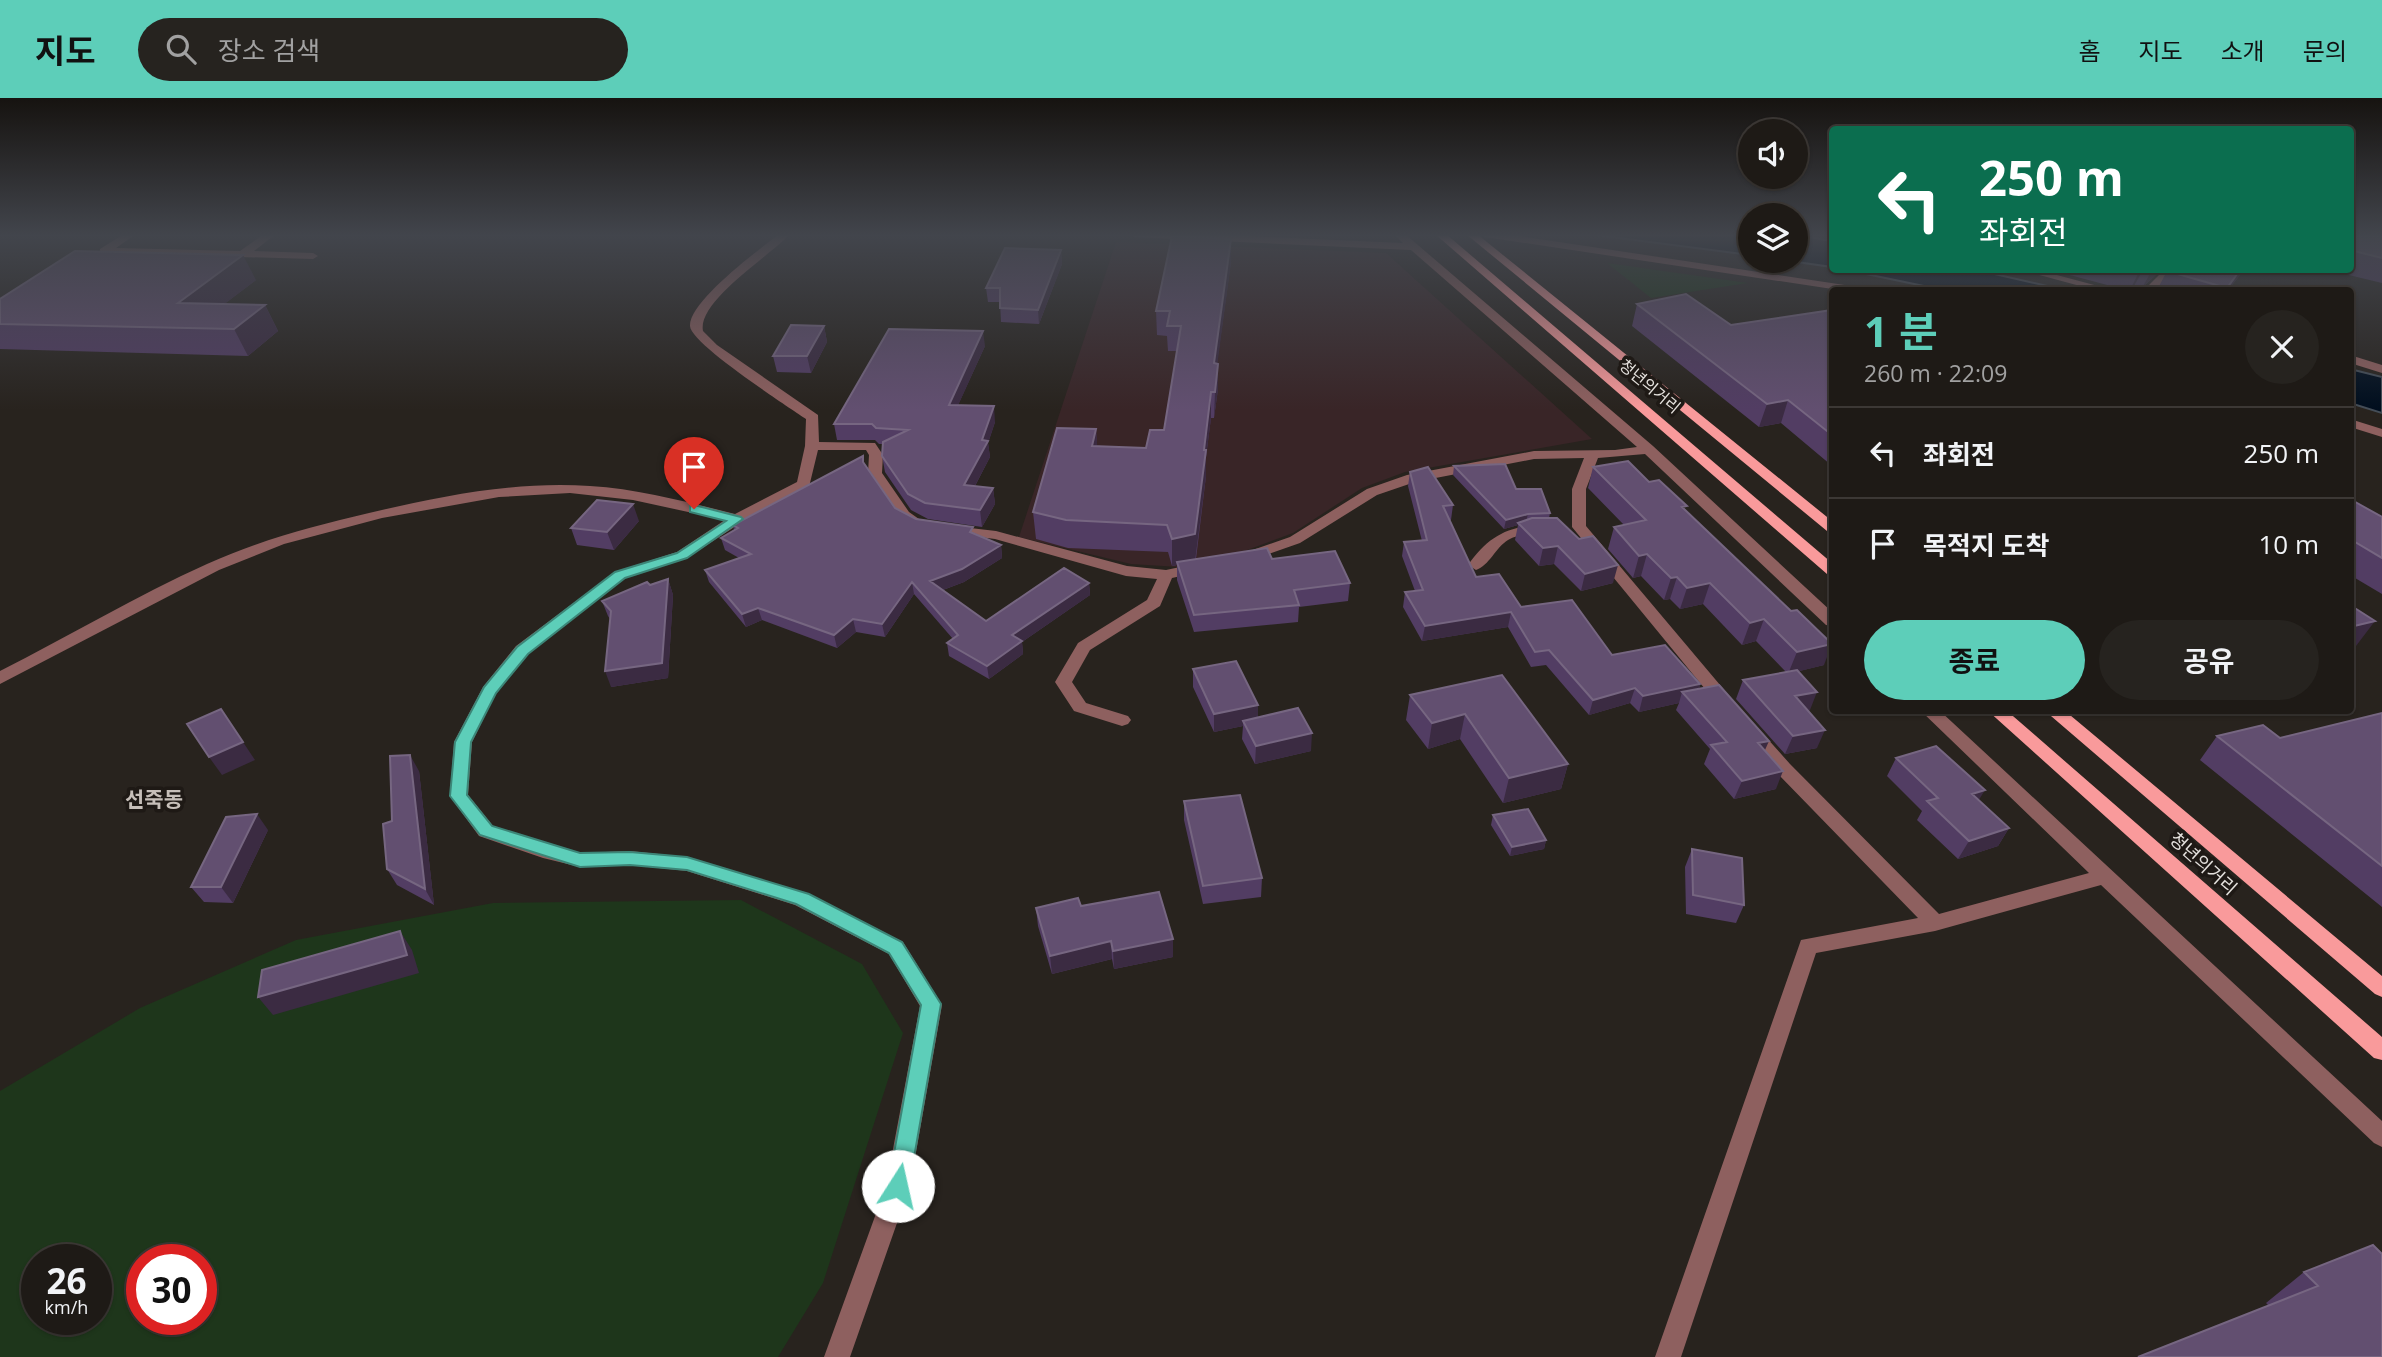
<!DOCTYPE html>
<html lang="ko">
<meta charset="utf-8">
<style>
:root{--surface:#1e1a16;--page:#26231f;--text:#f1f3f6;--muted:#a1a1a1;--line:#3c3835;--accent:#5dceb9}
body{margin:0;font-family:"Open Sans","Noto Sans KR",sans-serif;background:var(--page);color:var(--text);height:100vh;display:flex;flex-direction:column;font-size:26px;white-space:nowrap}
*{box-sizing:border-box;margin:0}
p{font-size:23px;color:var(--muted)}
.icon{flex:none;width:38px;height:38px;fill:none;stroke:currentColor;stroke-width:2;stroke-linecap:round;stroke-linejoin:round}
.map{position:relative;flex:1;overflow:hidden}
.side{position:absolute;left:1829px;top:189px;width:525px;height:427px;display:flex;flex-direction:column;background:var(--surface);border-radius:7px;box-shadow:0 2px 5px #0004,0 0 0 2px var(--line)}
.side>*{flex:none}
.top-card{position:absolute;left:1829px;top:28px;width:525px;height:147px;border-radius:7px;box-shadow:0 2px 5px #0004,0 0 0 2px var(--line);background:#0b6e4f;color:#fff;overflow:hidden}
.controls{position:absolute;left:1738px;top:21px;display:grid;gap:14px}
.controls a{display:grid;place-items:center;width:70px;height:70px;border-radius:50%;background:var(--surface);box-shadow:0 2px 5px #0004,0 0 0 2px var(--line);font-size:35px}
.speed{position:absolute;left:21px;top:1146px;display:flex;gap:14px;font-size:35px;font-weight:700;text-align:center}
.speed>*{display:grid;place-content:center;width:91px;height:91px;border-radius:50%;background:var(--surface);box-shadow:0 2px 5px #0004,0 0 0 2px var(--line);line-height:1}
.speed small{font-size:18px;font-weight:400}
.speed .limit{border:10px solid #d22;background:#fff;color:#111}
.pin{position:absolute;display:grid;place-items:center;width:60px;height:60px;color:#fff;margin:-72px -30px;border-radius:50% 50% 50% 0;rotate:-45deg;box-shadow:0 0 7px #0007}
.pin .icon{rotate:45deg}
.me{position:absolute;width:77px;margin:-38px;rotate:10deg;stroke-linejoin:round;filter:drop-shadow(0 0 5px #0008)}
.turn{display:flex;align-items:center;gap:24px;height:147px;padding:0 35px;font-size:32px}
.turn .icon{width:91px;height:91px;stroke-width:2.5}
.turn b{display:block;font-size:49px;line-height:60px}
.round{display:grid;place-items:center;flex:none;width:74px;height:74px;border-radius:37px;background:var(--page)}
.summary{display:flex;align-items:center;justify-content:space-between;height:119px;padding:0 35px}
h1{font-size:42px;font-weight:700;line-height:52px;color:var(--accent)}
.primary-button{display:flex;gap:14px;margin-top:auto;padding:14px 35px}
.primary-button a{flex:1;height:80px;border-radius:42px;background:var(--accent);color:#111;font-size:28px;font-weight:700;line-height:80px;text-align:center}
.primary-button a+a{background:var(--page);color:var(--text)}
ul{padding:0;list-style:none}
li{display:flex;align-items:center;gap:21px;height:91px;padding:0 35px;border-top:2px solid var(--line)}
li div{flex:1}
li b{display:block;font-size:26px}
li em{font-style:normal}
header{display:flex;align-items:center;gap:42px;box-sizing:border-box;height:98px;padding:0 35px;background:var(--accent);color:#111}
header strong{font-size:33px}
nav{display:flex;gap:38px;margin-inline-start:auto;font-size:24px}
.search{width:490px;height:63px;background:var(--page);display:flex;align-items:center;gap:18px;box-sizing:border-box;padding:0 24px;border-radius:38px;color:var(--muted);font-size:26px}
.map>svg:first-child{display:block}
.education{fill:#392527}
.green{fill:#1e361b;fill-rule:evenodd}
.water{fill:#000e1e;stroke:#444d57;stroke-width:2}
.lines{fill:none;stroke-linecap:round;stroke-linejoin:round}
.minor{fill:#8e605f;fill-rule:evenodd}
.major{fill:#f99a9b;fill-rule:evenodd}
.wall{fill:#523d63}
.shaded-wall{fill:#3b2b42}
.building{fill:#624f70;stroke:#766681;stroke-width:2}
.route{fill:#5dceb9;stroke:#3c8678;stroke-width:2}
.labels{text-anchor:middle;stroke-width:7;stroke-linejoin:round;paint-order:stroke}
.far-street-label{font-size:16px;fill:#e4e1dd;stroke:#1e1915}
.street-label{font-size:18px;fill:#e4e1dd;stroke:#1e1915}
.quarter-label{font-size:21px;font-weight:bold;fill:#c6bfb9;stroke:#1e1915}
</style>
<header>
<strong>지도</strong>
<div class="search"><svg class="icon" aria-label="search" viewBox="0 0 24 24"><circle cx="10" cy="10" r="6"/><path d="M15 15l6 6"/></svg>장소 검색</div>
<nav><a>홈</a><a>지도</a><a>소개</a><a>문의</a></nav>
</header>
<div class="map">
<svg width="2382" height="1259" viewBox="0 0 2382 1259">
<rect width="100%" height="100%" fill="#28231e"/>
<path class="education" d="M1116,144L1386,155L1592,341L1405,374L1362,390L1293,435L1234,457L1179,469L1131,466L1019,439Z"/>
<path class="green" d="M1607,165L1748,185L1651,200Z
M741,802L862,866L903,935L823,1185L778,1259H0V993L140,910L296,842L493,805ZM37,1162H96V1222H37ZM142,1162H201V1222H142Z"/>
<path class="water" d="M1588,136H1750V157Z
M1796,137L1832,143V169L1790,163H1796Z
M1847,172H1977L2065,192H1943Z
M2350,271L2382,279V315L2350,305Z"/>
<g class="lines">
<path class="minor" d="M124,136H136L116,150L240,153L264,136H276L254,153L313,155L318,158L313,161L100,155V151Z
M779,136H790C771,157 697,203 703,233L717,247L818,317L819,344L875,345L883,357L882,375L909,414L926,426L919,430L899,420L868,375L869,357L866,352H818L809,389L742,424L687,460L625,480L528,556L496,595L472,644L468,697L493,728L552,748L580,755L630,753L687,759L809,796L903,844L942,907L910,1088L850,1259H824L886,1088L920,908L889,856L795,807L687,773L630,767L580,769L543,760L479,738L450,698L454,644L483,589L516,548L615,474L677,454L725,422L633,402L570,395L499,399L382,420L284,446L219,472L0,586V573C69,538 136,498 207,466C260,442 314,428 369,415C441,398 515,383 590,388C639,391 687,404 735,416L797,384L805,348L806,321C787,308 691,246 690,228C689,203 760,151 779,136Z
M1129,136H1202L1403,145L1394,136H1405L1653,348L1832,514V528L1826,527L1645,356L1598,360L1586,391V428L1731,600L1734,604L1731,608H1719L1572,429V391L1584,360L1534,361L1415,384L1377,397L1300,445L1251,462H1241L1238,459L1241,456L1290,439L1367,391L1407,377L1534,353L1615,352L1637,349L1411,152L1134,139Z
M1480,136H1506L1858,189L1864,192H1839L1485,139Z
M2021,172H2038L2113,192H2095Z
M2164,172H2176L2155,192H2144Z
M2350,257L2382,267V275L2350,265Z
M2350,321L2382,331V339L2350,329Z
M1541,427L1546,428L1548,431L1546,434C1533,437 1520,435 1508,442C1496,449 1489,468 1476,472L1468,467C1488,439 1507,428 1541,427Z
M953,428L996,433L1127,468L1166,472L1199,465L1204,467L1207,470L1204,473L1172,480L1160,508L1090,552L1072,584L1086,605L1128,618L1131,622L1128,626L1122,628L1074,613L1055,584L1078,545L1147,502L1157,481L1126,478L995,441L948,435L946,432L948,429Z
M1920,612H1939L2382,1023V1049L2374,1045L2101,787L1935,833L1816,855L1681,1259H1655L1801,842L1918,820L1778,676L1745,637L1742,633L1745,629H1757L1790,666L1939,816L2089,775Z"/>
<path class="major" d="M1435,136H1446L1832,465V478L1827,476Z
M1466,136H1477L1832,423V434L1827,433Z
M1987,612H2006L2382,939V962L2374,960Z
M2044,612H2064L2382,878V899L2375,896Z"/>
</g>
<path class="wall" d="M2350,136H2382V185L2328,172H2350Z
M1061,152L1062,166L1039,226L1001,224L1000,204H988L986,190Z
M1231,164L1217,265L1218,291L1214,320H1211L1206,359V378L1196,461H1272L1350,485L1348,503L1299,509L1298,524L1194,534L1177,482V467L1172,468L1168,454L1068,450L1036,441L1033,414L1096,331L1097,348L1146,350L1164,332L1177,253H1168L1167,238L1157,237L1156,213Z
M2051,172H2161L2142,190L2134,188L2130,192H2126Z
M2244,172L2228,192H2157L2167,173Z
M256,182L224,206L265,207L278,233L248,258L0,251V201Z
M1637,206L1731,227L1832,212V371L1830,369L1831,367L1781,325L1759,329L1632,228Z
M824,228L827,244L811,275L777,274L773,258Z
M985,248L958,307L995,324L988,345L990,359L975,388L993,390L995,406L982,429L928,421L911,412L885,374L882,358V346H879L875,342H837L834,326Z
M865,366L895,410L916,421L974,435L1001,447L1002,460L964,484L943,492L986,523L1089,485L1090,497L1022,544L1023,556L989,581L949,558L947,545L953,541L914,496L885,539L856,534L837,550L762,522L746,529L709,484L705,472L739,460L725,452L721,440L734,432L733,427Z
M1454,368L1516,391L1550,415L1549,420L1613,485L1581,493L1554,466L1539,468L1515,442L1518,427L1504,431L1453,377Z
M1593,369L1649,384L1685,412L1824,567L1799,573L1810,612L1808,613L1817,650L1785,656L1736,601L1743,582L1786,574L1756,543L1742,547L1703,506L1680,511L1670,501L1664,502L1641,478L1633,480L1608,451L1614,429L1624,427L1588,390Z
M1410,374L1453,407L1451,422H1450L1476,479L1521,509L1612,557L1700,586L1699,591L1765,653L1776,691L1734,701L1704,666L1710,651L1676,612L1679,605L1639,614L1630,605L1589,617L1546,567L1531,569L1508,529L1422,543L1403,509L1405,494L1415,493L1402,458L1404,444L1422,443L1408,388Z
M2350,401L2382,419V496L2350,477Z
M639,423L614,452L577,447L571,430Z
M668,481L673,497L668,580L611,589L610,521L608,518L602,503Z
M1193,571L1258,620L1311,653L1255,666L1242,641L1243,628L1214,634L1193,589Z
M1502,577L1568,666L1561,691L1503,705L1460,641L1428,651L1406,622L1410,597Z
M2382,615V809L2200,662L2217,638L2280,640Z
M1896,660L1979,702L2009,730L1998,748L1958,761L1917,722L1922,713L1887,678Z
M419,673L434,807L397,787L387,771L392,723Z
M1184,703L1262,780L1261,799L1203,806L1184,722Z
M1493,717L1546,742L1544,751L1510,758L1491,727Z
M268,732L233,805L204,804L191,789Z
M1692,751L1744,807L1736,825L1686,816L1685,769Z
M1081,808L1173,841V859L1114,871L1112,861L1052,876L1038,828L1036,810Z
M2304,1174L2382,1259L2268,1207L2266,1205Z"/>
<path class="shaded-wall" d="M1231,141V164L1214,291V265Z
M1061,152L1062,166L1039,226L1038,212Z
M243,157L256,182L192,231L178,205Z
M2140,172H2143L2134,188L2130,192Z
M2152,172H2161L2142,190Z
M2240,172H2244L2228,192H2225Z
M265,207L278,233L248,258L234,231Z
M824,228L827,244L811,275L807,258Z
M983,233L985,248L951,323L949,307Z
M1218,266V291L1214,320L1215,294Z
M1211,294V320L1206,359V378L1195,463L1177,464V467L1172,468V441L1204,352Z
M1788,302L1781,325L1759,329L1767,306Z
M994,308L995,324L988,345L990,359L967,403L964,387L982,342Z
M1096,331L1098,358L1092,348Z
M993,390L995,406L982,429L980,412Z
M633,406L639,423L614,452L607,434Z
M1528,416L1526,424L1518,425V427L1504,431L1506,422Z
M1001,447L1002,460L964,484L932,496L930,483Z
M1558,448L1554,466L1539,468L1543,450Z
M1647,456L1641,478L1633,480L1639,458Z
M1618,467L1613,485L1581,493L1585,476Z
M1677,479L1670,501L1664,502L1671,480Z
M668,481L673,497L668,580L611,589L605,573Z
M912,484L914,496L885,539L882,526Z
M1089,485L1090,497L1022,544L1023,556L989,581L987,568L1012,537Z
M1710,485L1703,506L1680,511L1687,490Z
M758,510L762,522L746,529L742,516Z
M1511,514L1508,529L1422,543L1425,528Z
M853,521L856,534L837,550L834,537Z
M1764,521L1756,543L1742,547L1750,525Z
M2375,523L2356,548L2350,549V529Z
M1832,546L1824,567L1788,576L1797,554Z
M1700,586L1695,602L1682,594L1679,605L1639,614L1643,598Z
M1635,590L1630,605L1589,617L1593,602Z
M1817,594L1810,612L1787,617L1795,598Z
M1258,607V625L1243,623V628L1214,634V616Z
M1465,616L1460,641L1428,651L1432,625Z
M1825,632L1817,650L1785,656L1793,638Z
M1312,635L1311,653L1255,666L1256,648Z
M1769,643L1761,661L1758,645Z
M243,644L255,662L222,677L209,659Z
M410,657L419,673L434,807L425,791Z
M1568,666L1561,691L1503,705L1509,680Z
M1783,673L1776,691L1734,701L1742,683Z
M1985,692L1974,710L1972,696Z
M257,716L268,732L233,805L221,789Z
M2009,730L1998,748L1958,761L1969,743Z
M1546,742L1544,751L1510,758L1512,749Z
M400,833L412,852L419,875L273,917L258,899Z
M1173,841V859L1114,871L1113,853Z
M1111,843L1112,861L1052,876L1050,858Z"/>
<path class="building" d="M2350,136H2382V160L2350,152Z
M1172,138L1231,141L1214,265L1218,266L1215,294H1211L1204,352H1206L1195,436L1172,441L1167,427L1066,422L1033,414L1057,330L1096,331L1092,348L1146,350L1150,332H1164L1181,228H1167L1170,213H1156Z
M1005,150L1061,152L1038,212L1000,210V190H986Z
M75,153L243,157L178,205L265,207L234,231L0,226V201Z
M2168,172H2240L2227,190L2167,173Z
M1686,196L1731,227L1832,212V337L1788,302L1767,306L1637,206Z
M791,227L824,228L807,258H773Z
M889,231L983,233L949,307L994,308L982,342L988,343L964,387L993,390L980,412L925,405L908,396L882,358L883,344L908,332L876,330L872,326H834Z
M863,358V364L895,410L916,421L973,429L970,434L1001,447L962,471L930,483L986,523L1064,470L1089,485L1012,537L1022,543L987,568L947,545L958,537L912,484L882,526L853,521L834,537L758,510L742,516L705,472L751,456L721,440L738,430L733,427Z
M1628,363L1649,384L1659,382L1687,408L1682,409L1791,513L1797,512L1832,546L1797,554L1764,521L1750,525L1710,485L1687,490L1677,479L1671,480L1647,456L1639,458L1614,429L1646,422L1593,369Z
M1505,366L1516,391H1541L1550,415L1528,416L1506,422L1454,368Z
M1428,369L1453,407L1443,408L1476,479L1499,476L1521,509L1572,502L1612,557L1665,547L1700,586L1643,598L1635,590L1593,602L1549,552L1535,554L1511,514L1425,528L1405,494L1423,492L1404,444L1427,442L1410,374Z
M2350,401L2382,419V460L2350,441Z
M597,402L633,406L607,434L571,430Z
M1532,420H1557L1579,441L1593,438L1618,467L1585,476L1558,448L1543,450L1518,425Z
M1267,450L1272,461L1335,453L1350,485L1294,492L1299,507L1194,517L1177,464Z
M668,481L662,565L605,573L611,513L602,503L647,484L650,487Z
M2350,507L2375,523L2350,529Z
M1236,563L1258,607L1214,616L1193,571Z
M1797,572L1817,594L1795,598L1825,632L1793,638L1743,582Z
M1502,577L1568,666L1509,680L1465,616L1432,625L1410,597Z
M1719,587L1769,643L1758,645L1783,673L1742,683L1711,647L1727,644L1682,594Z
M1298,610L1312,635L1256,648L1243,623Z
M221,611L243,644L209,659L187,626Z
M2382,615V768L2217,638L2263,627L2280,640Z
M1936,648L1985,692L1972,696L2009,730L1969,743L1927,703L1938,700L1896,660Z
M410,657L425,791L387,771L383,726L392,723L390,658Z
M1240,697L1262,780L1203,788L1184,703Z
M1528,711L1546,742L1512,749L1493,717Z
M257,716L221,789H191L226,719Z
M1692,751L1742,760L1744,807L1693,797Z
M1159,794L1173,841L1113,853L1111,843L1050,858L1036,810L1078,800L1081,808Z
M400,833L407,857L258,899L262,872Z
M2373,1147L2382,1156V1259H2138L2318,1188L2304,1174Z"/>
<linearGradient id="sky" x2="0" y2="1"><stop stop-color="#161310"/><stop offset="0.44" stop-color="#42454c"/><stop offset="1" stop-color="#42454c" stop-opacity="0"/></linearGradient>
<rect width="2382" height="312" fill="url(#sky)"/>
<path class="route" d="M694,407L741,419L743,421L687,460L625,480L528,556L496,595L471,644L467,697L492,728L580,755L630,754L687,759L809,796L902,844L941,906L909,1088L906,1095L898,1098L891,1095L888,1088L921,907L889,855L796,806L687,772L630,767L580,769L480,737L450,698L455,644L484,589L517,549L615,474L677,455L726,423L690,414V408Z"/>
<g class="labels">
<g class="far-street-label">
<text transform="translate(1650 288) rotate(40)" y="6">청년의거리</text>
</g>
<g class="street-label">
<text transform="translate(2203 766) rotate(42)" y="6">청년의거리</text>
</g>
<g class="quarter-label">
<text x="154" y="709">선죽동</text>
</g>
</g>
</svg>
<div class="controls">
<a><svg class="icon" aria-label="sound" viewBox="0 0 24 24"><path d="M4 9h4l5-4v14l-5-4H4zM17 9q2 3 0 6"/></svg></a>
<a><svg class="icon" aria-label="layers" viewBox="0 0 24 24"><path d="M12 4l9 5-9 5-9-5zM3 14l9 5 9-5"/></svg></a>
</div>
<div class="speed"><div>26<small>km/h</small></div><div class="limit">30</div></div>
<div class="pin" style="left:694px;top:411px;background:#d93025"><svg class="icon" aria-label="arrive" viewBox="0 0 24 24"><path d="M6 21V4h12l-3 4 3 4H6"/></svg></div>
<svg class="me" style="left:898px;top:1088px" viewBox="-20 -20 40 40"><circle r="19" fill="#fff"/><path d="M0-13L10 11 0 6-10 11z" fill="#5dceb9"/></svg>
<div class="top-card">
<div class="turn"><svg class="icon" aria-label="left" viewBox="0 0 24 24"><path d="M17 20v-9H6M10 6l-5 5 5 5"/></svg><div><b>250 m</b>좌회전</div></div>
</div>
<section class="side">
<div class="summary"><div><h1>1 분</h1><p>260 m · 22:09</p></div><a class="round"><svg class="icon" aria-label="close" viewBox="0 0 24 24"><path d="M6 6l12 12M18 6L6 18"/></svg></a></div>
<ul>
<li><svg class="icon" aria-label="left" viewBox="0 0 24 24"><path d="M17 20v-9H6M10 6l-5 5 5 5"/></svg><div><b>좌회전</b></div><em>250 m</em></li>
<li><svg class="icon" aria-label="arrive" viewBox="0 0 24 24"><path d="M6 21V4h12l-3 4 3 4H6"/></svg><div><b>목적지 도착</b></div><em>10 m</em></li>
</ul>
<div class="primary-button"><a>종료</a><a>공유</a></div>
</section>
</div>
